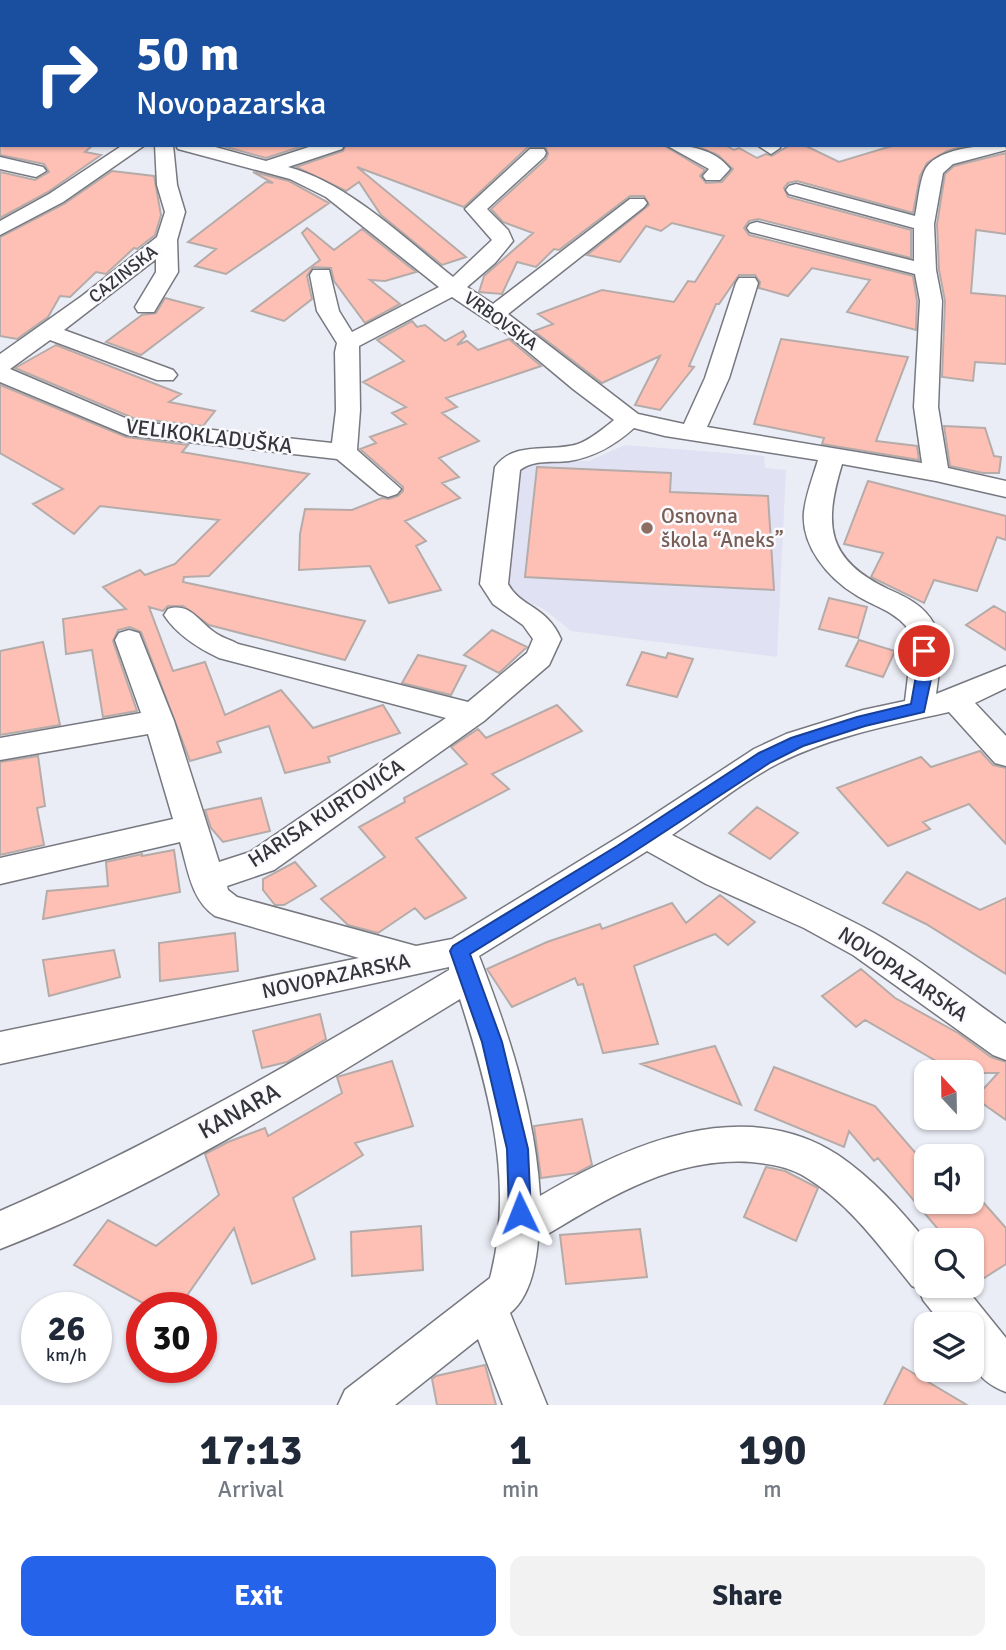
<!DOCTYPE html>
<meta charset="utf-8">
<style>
:root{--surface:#fff;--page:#f2f2f3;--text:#1f2937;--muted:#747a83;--accent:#2563eb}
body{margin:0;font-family:Signika,sans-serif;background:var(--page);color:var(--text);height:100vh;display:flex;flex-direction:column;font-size:26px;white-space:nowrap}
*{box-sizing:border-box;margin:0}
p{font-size:23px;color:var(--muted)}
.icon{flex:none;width:38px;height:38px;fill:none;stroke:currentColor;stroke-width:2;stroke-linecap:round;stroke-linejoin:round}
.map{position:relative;height:1405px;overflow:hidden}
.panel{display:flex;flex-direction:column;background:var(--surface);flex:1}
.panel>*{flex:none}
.hud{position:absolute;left:0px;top:0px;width:1006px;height:147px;box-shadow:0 2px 5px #0004;background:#1a4fa0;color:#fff;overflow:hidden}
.needle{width:46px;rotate:338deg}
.controls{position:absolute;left:914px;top:1060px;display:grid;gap:14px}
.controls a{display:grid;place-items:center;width:70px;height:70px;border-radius:14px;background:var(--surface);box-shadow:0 2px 5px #0004;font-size:35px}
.speed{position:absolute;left:21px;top:1292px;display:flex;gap:14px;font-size:35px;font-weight:700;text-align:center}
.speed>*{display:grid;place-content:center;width:91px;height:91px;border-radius:50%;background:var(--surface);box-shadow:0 2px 5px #0004;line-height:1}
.speed small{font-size:18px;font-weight:400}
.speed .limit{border:10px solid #d22;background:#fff;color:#111}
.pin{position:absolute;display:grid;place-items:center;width:60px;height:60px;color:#fff;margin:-30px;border:4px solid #fff;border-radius:50%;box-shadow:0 2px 7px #0007}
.me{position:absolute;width:77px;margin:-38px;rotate:358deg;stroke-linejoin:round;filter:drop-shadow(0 0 5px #0008)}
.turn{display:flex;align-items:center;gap:24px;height:147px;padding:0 21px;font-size:32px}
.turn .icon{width:91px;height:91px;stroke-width:2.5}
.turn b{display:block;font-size:49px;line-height:60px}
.eta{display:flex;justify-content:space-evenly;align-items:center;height:119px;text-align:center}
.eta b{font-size:42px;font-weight:700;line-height:49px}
.primary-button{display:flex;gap:14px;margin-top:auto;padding:14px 21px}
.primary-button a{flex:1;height:80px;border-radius:14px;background:var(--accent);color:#fff;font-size:28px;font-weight:700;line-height:80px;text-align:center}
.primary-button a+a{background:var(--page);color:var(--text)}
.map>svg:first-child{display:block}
.built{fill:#e0e1f2}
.green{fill:#b3b9fd}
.building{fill:#fec0b5;stroke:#b5aba9;stroke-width:2}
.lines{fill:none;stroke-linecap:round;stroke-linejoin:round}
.minor-casing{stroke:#777880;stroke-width:3}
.minor{fill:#fff;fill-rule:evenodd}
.route{fill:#2563eb;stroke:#184099;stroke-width:2}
.education-dot{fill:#8d6e63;stroke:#fafafe;stroke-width:2.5}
.labels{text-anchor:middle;stroke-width:5;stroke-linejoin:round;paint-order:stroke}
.far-street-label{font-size:18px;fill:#343538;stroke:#fafafe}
.street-label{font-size:21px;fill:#343538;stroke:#fafafe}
.education-label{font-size:21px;fill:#785e54;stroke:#fafafe;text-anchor:start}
.near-street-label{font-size:24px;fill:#343538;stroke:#fafafe}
</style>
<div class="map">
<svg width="1006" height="1405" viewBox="0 0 1006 1405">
<rect width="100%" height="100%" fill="#ebedf6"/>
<path class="built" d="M625,445L764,456L765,468L786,470L777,657L571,631L545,610L510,592L505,585L517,471L527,464L542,460L589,461Z"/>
<path class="green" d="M648,0H903L906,2H654Z"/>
<path class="building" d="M0,141L2,145H93L85,152L101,155L48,192L0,218V172L35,180L49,172L44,164L0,155Z
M219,145H306L266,158Z
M346,145H663L705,170L700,176L706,183L722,182L733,169L718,155L694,145H725L734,150L739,148L757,158L766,154L772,156L790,145H804L839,162L895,145H968L947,151L927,163L920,176L913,213L797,181L788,183L784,188L788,197L911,230V258L758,219L749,221L744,228L749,235L913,276L917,301L916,330L847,312L870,280L812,268L788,296L759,288L760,282L755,275H739L719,304H716L689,366L694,367L660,410L635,405L660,356L602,383L534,331L553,324L538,314L602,290L674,302L688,281L695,282L724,236L672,223L661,231L646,226L620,262L587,255L649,205L644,196H630L559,250L554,249L536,267L517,262L502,294L479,292L484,276L533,233L503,222L491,209L546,159L548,154L546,148L528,147L464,207L357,167L466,257L442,265L381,215L359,182L346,191L296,167L343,151Z
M1006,153V234L976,230L971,293L1006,296V364L975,362L973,381L942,377L945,301L939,270L937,224L945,174L954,166Z
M112,171L154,176L161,215L155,235L137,249L134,248L106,274L96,272L70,297L60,296L48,317L17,339L0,336V237L64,204Z
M253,172L289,181L329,203L226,274L195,266L216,249L188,242L266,182L273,183Z
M307,228L334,250L362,229L416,272L385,281L370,280L400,304L365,323L334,281L331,268L313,267L307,276L312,299L284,321L252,311L320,260L302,233Z
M165,298L203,308L141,355L106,342L142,315L156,313Z
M412,321L417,327L425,325L445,341L463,331L466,336L457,345L467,341L478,350L509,339L541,366L446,398L457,407L442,413L479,441L439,458L459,477L442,483L460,498L405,521L426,541L416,546L441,590L389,603L370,566L299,570L300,534L305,509L352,510L382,498L389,499L398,496L403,491V487L360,449L376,443L370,437L406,424L392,413L406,407L363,382L404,361L377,340Z
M781,339L908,357L876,441L917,446L919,460L822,444L824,438L754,424Z
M56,345L181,394L169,402L215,411L203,426L133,418L15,368Z
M0,385L126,437L188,445L182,452L309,474L209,576L184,577L183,582L365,621L345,660L209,625L183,606H168L163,611L149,607L173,671L205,662L225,715L281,690L313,728L383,705L400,733L328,757L330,762L285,773L269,726L217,742L221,752L190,761L141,632L130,627L118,630L113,641L137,711L103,717L92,650L66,654L63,619L126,609L103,587L140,570L145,575L175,564L219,520L100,506L74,534L33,504L63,489L0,453Z
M944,426L985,428L994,456L1001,457L999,473H983L950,466Z
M537,467L671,473L670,492L768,496L774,590L525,577Z
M868,481L1006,516V540L997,537L977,591L934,580L924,603L871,577L883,553L844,544Z
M829,598L867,607L858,638L819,629Z
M994,606L1006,613V650L966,625Z
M492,630L527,647L499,673L464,655Z
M859,640L895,651L883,677L846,666Z
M43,642L60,725L0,735V651Z
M642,652L666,658L668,653L693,659L677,697L627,685Z
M418,655L466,666L451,695L402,683Z
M557,705L582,731L492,774L509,789L416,838L466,898L425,919L415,908L378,933L348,925L321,899L385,857L359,827L405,802L404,798L467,764L451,747L478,729L486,738Z
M980,751L993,765L1006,768V844L969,804L923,822L930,829L888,846L837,788L921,757L931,767Z
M38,756L45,806L37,808L44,845L0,855V762Z
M261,798L270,831L223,842L211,828L205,810Z
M757,807L798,833L770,859L729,833Z
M174,850L180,892L43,919L47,891L108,886L106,862L142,854V856Z
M295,862L316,886L284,905H275L263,890V879Z
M907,872L980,910L1006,898V974L926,924L883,903Z
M720,895L755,922L728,945L715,934L634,966L658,1044L603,1053L583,984L578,985L575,978L512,1007L487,969L547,942L600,924L602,929L672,903L686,923Z
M235,933L238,971L160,981L159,943Z
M114,950L120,977L49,996L43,960Z
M861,969L895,998L958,1033L991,1057L1006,1062V1120L975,1098L998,1073H957L865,1020L856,1027L822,996Z
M320,1014L326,1039L287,1062L262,1068L253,1031Z
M715,1046L741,1105L641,1064Z
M392,1061L413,1126L355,1143L363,1155L293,1198L315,1259L252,1284L234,1228L179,1307H150L74,1265L108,1220L156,1246L219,1195L205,1154L228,1142L265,1128L268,1136L342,1093L337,1077Z
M774,1067L875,1106L926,1165V1202H983L1006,1228V1264L981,1280L971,1269V1241H948L878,1158L874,1161L849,1131L844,1147L755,1110Z
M582,1119L592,1165L577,1173L541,1178L534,1126Z
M766,1167L785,1171L818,1188L796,1241L744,1217Z
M421,1226L423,1270L352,1276L351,1232Z
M640,1229L647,1277L566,1284L560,1235Z
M485,1365L496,1405H437L432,1379L436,1376Z
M903,1367L967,1405H884Z"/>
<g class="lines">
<defs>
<path id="minor" d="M0,0H16V2H2V5Z
M100,0H125L99,2Z
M413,0H429L430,2H414Z
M521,0H538L539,2H522Z
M910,0H927L928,2H911Z
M1004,35H1006V46H1004Z
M1004,101H1006V112H1004Z
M0,111H2V121H0Z
M1004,140L1006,150L953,164L943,173L934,224L936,270L942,301L938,407L948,468L1006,481V497L936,481L842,464C824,524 825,559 888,589C906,597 924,605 934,624C944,645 939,672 936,694L1006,666V688L975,703L1006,736V766L995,763L949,712C891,725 832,736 779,763C742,782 707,811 672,835C738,870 808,897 874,933C920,959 963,994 1006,1024V1060L993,1055L853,955L804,928L706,884L647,851L479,956C509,1034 535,1112 540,1196C626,1145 743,1093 838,1155C872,1178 900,1209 926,1241V1286H964L1006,1338V1392C970,1378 971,1359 971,1325H943L923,1300L919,1289L912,1286C881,1248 850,1204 807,1178C790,1167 771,1164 751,1162C670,1157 605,1200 538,1240C536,1265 530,1297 510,1313L547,1405H503L478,1339L395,1405H338L345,1390L490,1278C515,1184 489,1090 460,999C311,1090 163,1186 0,1249V1211C157,1143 303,1057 449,970V967L0,1064V1032L359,958L215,916C191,900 188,869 180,842L0,884V858L173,819L148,734L0,760V738L141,713L115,640L119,633L129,630L139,633L174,721L219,862L250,852L446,718L219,658C198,648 177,635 164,615L168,609C191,602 199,623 217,634C223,638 231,640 238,644L468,702L527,653L533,639L523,625L493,604L480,584L495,467C514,440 551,453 578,444C591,439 603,429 614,420L573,389L506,333L452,297L359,346L360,410L357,450L401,489L397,494L388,497L379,494L337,459L127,435L0,382V354L82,296L157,237L165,212L157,185L155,145H173L177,185L185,212L177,240L178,272L154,312H138L135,307L156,272V259L64,330L173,370L177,375L173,380H157L50,340L10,369L132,421L332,443L336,410L335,352L337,343L317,311L310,275L313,270H329L339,311L352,332L439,287L326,197L290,179L178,149L176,145H208L266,161L315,145H344L342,149L288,167C348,183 404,238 453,277L492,240L465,209L530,149H544L546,153L544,157L487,209L508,230L513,241L495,263L467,287L493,304L630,199H644L647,203L644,207L508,314L638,414L684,424L705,378L736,283L739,278H755L758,283L729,378L707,427L922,463L914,407L920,301L915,274L750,232L747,228L750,224L757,222L914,261V228L789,194L786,190L789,186L796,184L915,216C918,202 919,185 924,172C933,148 983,145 1004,145ZM634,428L665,436L818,460C813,477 806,494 804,512C801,546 828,578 856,595C873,606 892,610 906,626L911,652L905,701L863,710L786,734L754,749L635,827L452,939L416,946L237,897L228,890L227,886L274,870L484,721L549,665L561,639C546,605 521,608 508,584L520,470C535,459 552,463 569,461C595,457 615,445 634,428Z
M123,145H145L63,202L0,235V221L49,194Z
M666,145C688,145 715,149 730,169L720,180H706L703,176L709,169Z
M757,145H779L780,148L771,154Z
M0,157L43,167L46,171L36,177L0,169Z"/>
</defs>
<use href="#minor" class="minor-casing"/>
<use href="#minor" class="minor"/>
</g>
<path class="route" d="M924,646L932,651L933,670L924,712L865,726L803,746L771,762L629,855L470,954L502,1042L528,1149L531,1213L527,1220L520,1223L512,1220L509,1213L507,1149L482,1042L450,951L453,946L617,846L759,753L791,738L857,717L911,704L917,670L916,651Z"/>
<circle class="education-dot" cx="647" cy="528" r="7"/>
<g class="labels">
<g class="far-street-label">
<text transform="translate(123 274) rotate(-38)" y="6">CAZINSKA</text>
<text transform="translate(501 321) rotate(36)" y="6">VRBOVSKA</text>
</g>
<g class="street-label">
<text transform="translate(209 436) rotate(7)" y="7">VELIKOKLADUŠKA</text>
<text transform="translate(326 813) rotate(-33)" y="7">HARISA KURTOVIĆA</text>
<text transform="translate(903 974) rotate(34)" y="7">NOVOPAZARSKA</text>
<text transform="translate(336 976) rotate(-12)" y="7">NOVOPAZARSKA</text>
</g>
<g class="education-label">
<text x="661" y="523">Osnovna<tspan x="661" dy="24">škola “Aneks”</tspan></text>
</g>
<g class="near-street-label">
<text transform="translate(239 1111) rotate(-29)" y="8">KANARA</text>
</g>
</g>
</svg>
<div class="controls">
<a><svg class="needle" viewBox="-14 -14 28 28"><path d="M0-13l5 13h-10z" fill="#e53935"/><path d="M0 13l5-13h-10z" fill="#747a83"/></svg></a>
<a><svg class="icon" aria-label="sound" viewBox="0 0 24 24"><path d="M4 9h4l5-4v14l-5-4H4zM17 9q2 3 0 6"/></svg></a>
<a><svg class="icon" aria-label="search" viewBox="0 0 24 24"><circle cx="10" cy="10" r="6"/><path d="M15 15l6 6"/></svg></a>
<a><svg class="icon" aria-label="layers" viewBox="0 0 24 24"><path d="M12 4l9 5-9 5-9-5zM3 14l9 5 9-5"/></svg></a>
</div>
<div class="speed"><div>26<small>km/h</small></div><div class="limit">30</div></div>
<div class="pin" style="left:924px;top:651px;background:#d93025"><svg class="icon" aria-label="arrive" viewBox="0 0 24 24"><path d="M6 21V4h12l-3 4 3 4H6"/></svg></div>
<svg class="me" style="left:520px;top:1213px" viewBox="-20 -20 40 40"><path d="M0-17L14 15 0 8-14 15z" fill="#2563eb" stroke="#fff" stroke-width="4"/></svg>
<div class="hud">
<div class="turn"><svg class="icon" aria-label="right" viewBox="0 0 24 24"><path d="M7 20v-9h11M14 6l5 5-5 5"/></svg><div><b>50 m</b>Novopazarska</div></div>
</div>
</div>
<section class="panel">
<div class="eta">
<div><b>17:13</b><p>Arrival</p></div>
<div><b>1</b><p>min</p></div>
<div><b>190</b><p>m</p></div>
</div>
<div class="primary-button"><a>Exit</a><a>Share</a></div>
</section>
